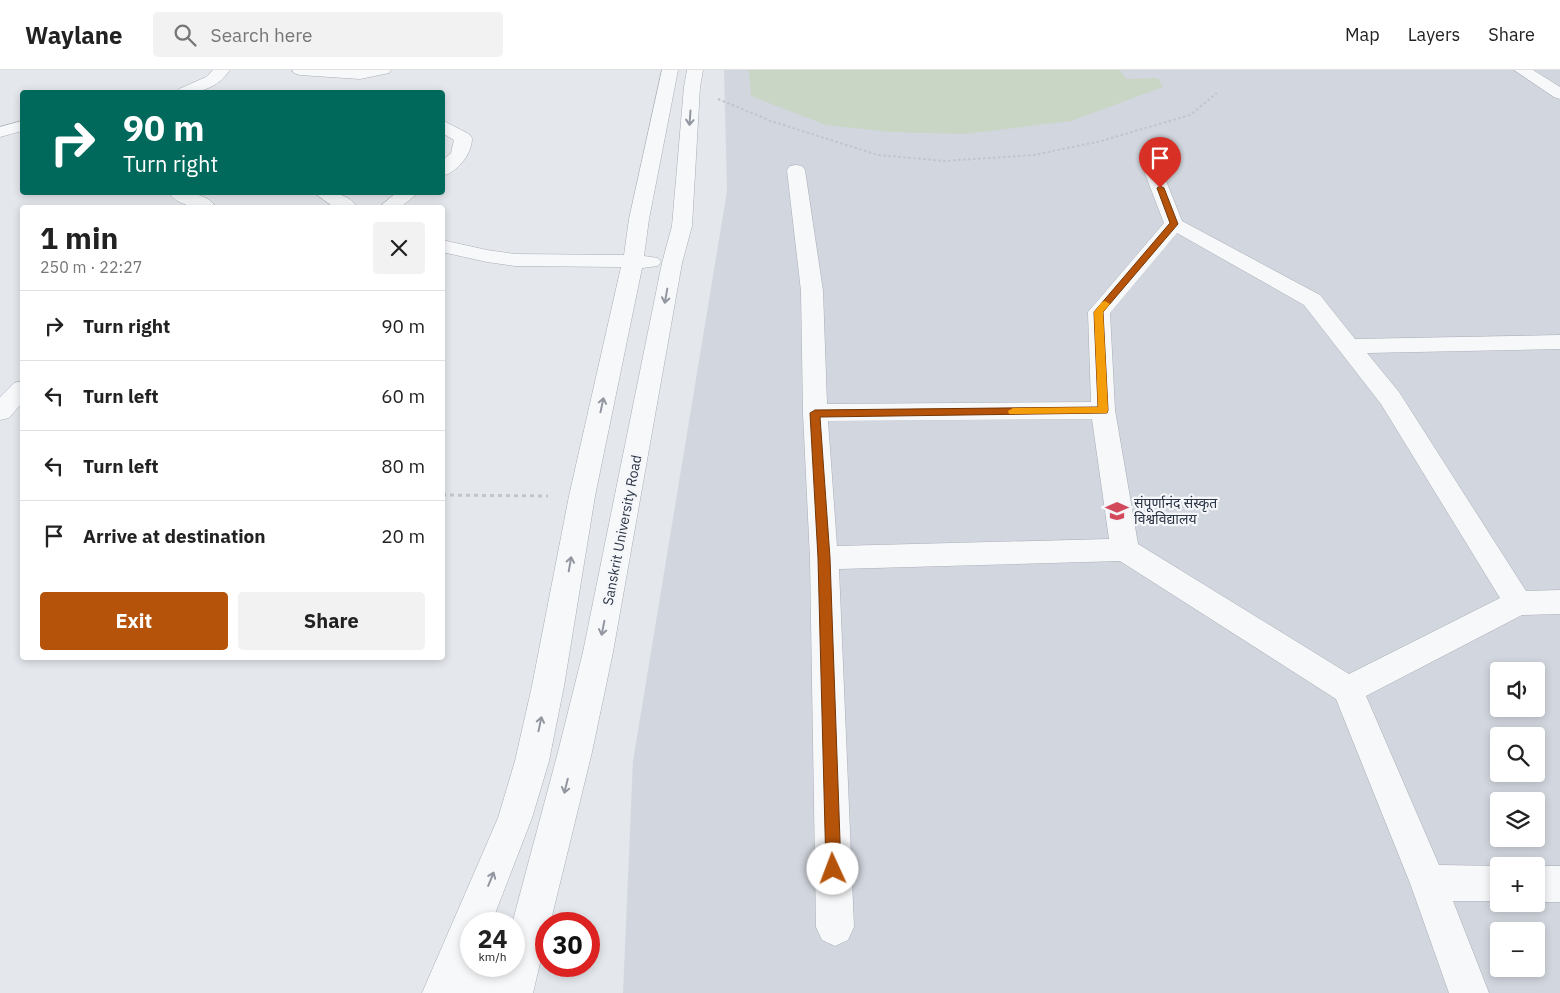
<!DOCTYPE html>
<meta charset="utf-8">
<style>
:root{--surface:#fff;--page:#f2f2f2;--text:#222;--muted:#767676;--line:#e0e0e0;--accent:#b45309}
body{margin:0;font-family:"IBM Plex Sans","Noto Sans Devanagari",sans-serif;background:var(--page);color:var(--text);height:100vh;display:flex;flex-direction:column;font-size:19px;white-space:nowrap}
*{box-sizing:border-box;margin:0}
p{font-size:16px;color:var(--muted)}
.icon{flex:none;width:28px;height:28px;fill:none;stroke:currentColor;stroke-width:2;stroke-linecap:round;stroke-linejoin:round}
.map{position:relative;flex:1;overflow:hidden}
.panel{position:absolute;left:20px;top:135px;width:425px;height:455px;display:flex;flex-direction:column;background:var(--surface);border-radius:5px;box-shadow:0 2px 8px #0003}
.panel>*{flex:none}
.top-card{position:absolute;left:20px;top:20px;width:425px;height:105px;border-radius:5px;box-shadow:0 2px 8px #0003;background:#00695c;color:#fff;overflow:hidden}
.tools{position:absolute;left:1490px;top:592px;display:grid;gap:10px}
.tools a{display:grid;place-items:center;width:55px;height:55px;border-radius:5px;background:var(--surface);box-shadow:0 2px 8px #0003;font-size:25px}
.speed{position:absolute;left:460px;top:842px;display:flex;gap:10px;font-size:25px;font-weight:700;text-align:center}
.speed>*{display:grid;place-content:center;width:65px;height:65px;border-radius:50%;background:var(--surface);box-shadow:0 2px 8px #0003;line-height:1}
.speed small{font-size:12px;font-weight:400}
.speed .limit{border:8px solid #d22;background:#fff;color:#111}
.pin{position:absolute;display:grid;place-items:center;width:42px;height:42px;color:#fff;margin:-51px -21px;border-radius:50% 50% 50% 0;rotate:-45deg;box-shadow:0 0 5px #0007}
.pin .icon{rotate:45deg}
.me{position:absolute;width:55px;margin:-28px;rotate:358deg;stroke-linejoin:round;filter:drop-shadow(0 0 4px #0008)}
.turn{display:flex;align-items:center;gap:18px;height:105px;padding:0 20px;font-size:22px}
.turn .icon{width:65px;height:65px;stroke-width:2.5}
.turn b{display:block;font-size:35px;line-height:42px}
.round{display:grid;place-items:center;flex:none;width:52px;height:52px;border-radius:5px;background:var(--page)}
.head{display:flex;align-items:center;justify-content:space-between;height:85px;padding:0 20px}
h1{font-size:30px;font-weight:700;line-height:38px}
.button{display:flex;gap:10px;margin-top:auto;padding:10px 20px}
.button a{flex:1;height:58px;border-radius:5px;background:var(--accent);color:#fff;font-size:20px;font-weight:700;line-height:58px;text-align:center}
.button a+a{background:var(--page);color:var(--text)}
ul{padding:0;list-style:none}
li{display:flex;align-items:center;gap:15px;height:70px;padding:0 20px;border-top:1px solid var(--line)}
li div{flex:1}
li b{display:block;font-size:19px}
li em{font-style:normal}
header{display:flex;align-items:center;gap:30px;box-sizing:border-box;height:70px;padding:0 25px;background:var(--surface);border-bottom:1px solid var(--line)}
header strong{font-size:24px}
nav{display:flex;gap:28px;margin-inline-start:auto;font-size:18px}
.search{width:350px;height:45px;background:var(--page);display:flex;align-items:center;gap:12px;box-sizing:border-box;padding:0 18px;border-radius:5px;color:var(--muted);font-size:19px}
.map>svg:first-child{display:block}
.built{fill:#d2d6de;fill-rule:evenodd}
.green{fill:#c9d6c5}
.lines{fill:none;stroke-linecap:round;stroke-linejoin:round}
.minor-casing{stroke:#a9aeb7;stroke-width:1}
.path-far1{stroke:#c2c5cb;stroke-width:2;stroke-dasharray:2.5 2.5;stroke-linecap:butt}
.path{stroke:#c2c5cb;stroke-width:3;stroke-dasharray:4 4;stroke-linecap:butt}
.minor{fill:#f7f8fa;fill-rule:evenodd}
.oneway{stroke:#9196a0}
.route{fill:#b45309;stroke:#753606}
.slow{fill:#f59e0b}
.labels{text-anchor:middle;stroke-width:4.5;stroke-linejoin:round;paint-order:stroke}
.poi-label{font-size:14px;fill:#2b3445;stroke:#f4f6f9;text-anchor:start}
.street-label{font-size:14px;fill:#2b3445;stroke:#f4f6f9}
</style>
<header>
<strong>Waylane</strong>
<div class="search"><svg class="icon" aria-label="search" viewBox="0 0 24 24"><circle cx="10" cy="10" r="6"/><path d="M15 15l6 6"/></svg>Search here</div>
<nav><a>Map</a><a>Layers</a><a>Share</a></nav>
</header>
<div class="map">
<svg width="1560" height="923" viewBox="0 0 1560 923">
<rect width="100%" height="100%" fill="#e4e7ec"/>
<path class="built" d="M724,0H1560V923H623L633,691L727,121ZM1499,601H1536V639H1499ZM1499,666H1536V704H1499ZM1499,731H1536V769H1499ZM1499,796H1536V834H1499ZM1499,861H1536V899H1499Z"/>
<path class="green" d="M749,0H1120L1126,9L1158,8L1163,17L1071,51L966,64L890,62L826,55L751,26Z"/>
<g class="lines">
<defs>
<path id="minor" d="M213,0H230C218,18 197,25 177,22L179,19L206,7Z
M292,0H391L389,3L360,9L300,5L294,3Z
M662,0H678L649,149L644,186L658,188L661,192L658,196L642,198L595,426L564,616L549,691L532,748L491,854H471V896H514V854H512L558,682L583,582L662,193L672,156L684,17L687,0H703L700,17L692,156L682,193L613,582L592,682L550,854H546V868L533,923H422L498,748L515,691L532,616L569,426L621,197L515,196L487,192L442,182V170L487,180L515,184L624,185L629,149Z
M1514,0H1533L1560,17V29L1554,27Z
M442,50L469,64L472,68C472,84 458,102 442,106V91L451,83L454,70L442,63Z
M22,51V61L0,67V57Z
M796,95L802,96L805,100L823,221L827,334L1091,332L1088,242L1164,153L1144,101L1147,97L1153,96L1159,97L1162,101L1182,151L1320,225L1355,269L1560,265V279L1367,283L1399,322L1526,521L1560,520V544L1522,545L1366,626L1439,795L1503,796H1499V831H1453L1489,923H1449L1410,813L1336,629L1120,491L839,499L854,857L848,870L835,876L822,870L816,857L810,488L803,343L801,221L787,100L790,96ZM1177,163L1304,235L1381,334L1500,528L1349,604L1138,474L1115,340L1110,243ZM1092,349L1109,469L837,476L828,351Z
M168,122C184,122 207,122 217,138C201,138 179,138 168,122Z
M313,122C329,122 348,122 358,138H335Z
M397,122H419L400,138H378Z
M22,311V333L9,348L0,350V327L14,313Z
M1535,796H1560V832H1536V796Z"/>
</defs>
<use href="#minor" class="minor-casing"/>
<path class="path-far1" d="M718,29L771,51L878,85L945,91L1034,85L1101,71L1190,45L1217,23"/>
<path class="path" d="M442,425L548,426"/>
<use href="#minor" class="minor"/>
</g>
<defs><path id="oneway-shaft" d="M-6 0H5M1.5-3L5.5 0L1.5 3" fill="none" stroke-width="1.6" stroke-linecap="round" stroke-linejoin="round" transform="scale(1.25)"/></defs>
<g class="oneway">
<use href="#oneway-shaft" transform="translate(690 48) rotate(94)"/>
<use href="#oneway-shaft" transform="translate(666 226) rotate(100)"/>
<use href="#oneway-shaft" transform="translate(602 335) rotate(-78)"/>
<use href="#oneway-shaft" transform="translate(570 494) rotate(-80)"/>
<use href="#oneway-shaft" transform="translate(603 558) rotate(101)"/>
<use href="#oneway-shaft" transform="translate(540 654) rotate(-78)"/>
<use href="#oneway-shaft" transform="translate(566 716) rotate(104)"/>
<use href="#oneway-shaft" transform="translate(491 809) rotate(-68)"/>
</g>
<path class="route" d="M1160,116L1164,118L1178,154L1103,242L1108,340L1107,343L820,347L830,488L841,799L839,804L833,806L828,804L826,799L818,488L810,343L815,340L1098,337L1094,242L1170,153L1157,118Z"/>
<path class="slow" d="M1105,231L1110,234L1103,242L1108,340L1107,343L1009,344L1008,341L1013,338L1098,337L1094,242L1102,232Z"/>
<defs>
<symbol id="university-bare" viewBox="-9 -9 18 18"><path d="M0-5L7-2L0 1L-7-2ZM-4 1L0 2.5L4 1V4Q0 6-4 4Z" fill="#d1495b" stroke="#f4f6f9" stroke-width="2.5" paint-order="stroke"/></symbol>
</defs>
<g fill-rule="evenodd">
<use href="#university-bare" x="1101" y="425" width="32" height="32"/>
</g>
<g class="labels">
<g class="poi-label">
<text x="1134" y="438">संपूर्णानंद संस्कृत<tspan x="1134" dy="16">विश्वविद्यालय</tspan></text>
</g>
<g class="street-label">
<text transform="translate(622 460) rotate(-79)" y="5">Sanskrit University Road</text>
</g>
</g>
</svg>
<div class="tools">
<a><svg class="icon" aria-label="sound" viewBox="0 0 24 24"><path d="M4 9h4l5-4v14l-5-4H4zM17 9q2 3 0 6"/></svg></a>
<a><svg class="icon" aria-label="search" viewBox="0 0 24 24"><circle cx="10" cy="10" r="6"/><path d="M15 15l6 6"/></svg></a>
<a><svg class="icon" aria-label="layers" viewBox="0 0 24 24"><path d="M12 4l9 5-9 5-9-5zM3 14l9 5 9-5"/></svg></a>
<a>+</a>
<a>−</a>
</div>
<div class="speed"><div>24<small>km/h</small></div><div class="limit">30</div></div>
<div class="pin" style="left:1160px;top:118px;background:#d93025"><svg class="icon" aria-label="arrive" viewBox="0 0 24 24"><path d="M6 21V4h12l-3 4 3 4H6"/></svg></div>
<svg class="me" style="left:833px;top:799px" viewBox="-20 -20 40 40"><circle r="19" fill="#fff"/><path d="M0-13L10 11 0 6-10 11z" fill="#b45309"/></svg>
<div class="top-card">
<div class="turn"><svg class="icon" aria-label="right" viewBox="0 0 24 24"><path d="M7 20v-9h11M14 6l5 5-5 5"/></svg><div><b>90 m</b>Turn right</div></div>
</div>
<section class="panel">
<div class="head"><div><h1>1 min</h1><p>250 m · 22:27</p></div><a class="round"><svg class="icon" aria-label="close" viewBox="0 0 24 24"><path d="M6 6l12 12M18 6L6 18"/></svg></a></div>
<ul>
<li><svg class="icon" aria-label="right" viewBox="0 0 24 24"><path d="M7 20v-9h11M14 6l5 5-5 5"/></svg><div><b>Turn right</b></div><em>90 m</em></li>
<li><svg class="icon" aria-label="left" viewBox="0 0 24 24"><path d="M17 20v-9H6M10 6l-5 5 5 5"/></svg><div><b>Turn left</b></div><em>60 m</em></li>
<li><svg class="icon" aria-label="left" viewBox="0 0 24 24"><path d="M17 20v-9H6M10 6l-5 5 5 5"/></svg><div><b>Turn left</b></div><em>80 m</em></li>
<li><svg class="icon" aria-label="arrive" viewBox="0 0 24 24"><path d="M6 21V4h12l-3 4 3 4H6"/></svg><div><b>Arrive at destination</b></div><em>20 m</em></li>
</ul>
<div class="button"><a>Exit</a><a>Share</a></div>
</section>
</div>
